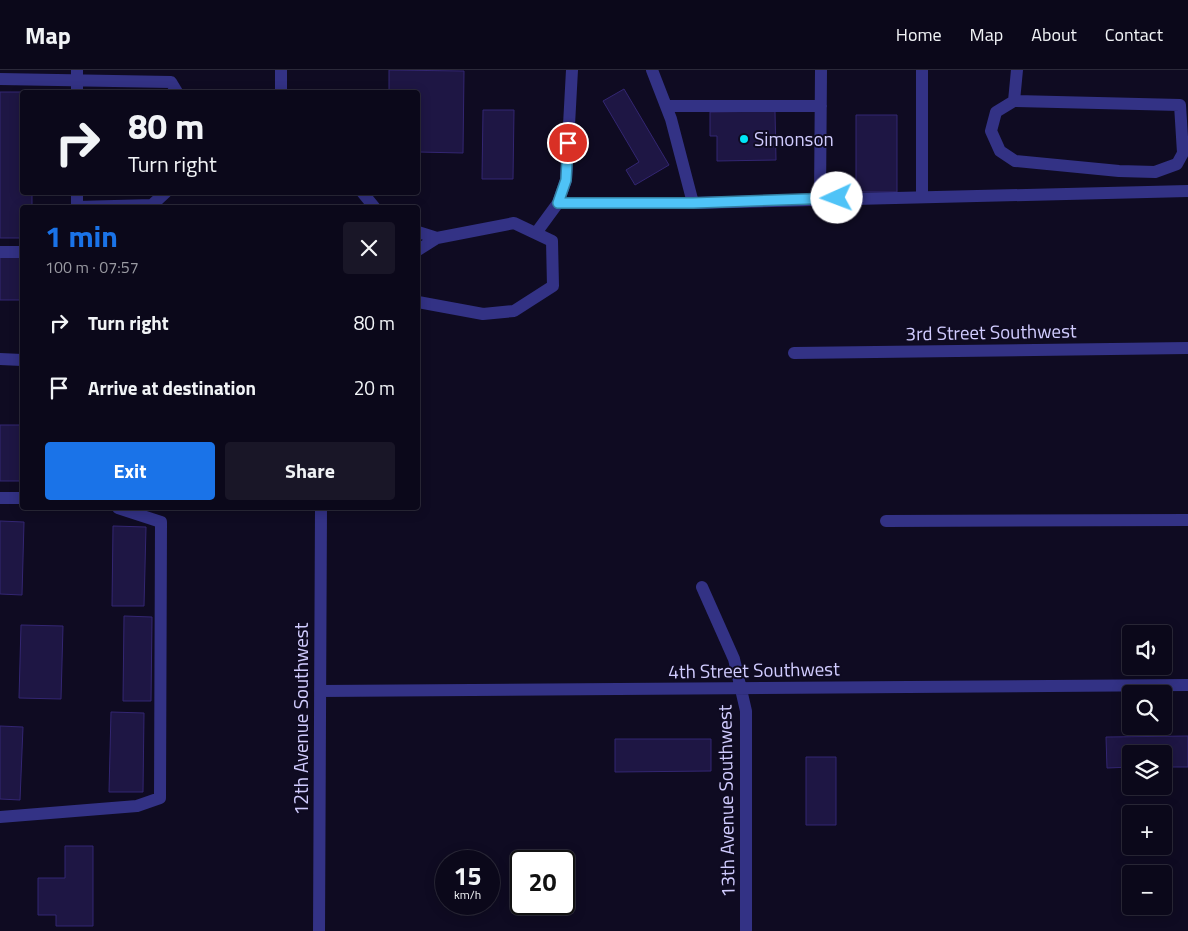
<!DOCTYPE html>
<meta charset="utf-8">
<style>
:root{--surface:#0b081a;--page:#191627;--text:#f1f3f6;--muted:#9a9aa2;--line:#2b2939;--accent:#1a73e8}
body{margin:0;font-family:"Titillium Web",sans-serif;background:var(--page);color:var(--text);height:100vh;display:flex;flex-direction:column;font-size:19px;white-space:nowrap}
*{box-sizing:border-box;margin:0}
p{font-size:16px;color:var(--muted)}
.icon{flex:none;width:28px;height:28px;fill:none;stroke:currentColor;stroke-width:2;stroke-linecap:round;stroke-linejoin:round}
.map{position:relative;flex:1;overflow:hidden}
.sheet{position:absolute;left:20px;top:135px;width:400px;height:305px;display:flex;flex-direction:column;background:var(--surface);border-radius:5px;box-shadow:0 2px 12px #0003,0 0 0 1px var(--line)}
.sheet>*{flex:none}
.hud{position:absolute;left:20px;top:20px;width:400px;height:105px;border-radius:5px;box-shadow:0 2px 12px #0003,0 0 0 1px var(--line);background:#0b081a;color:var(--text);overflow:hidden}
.controls{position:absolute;left:1122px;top:555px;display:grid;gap:10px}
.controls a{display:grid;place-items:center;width:50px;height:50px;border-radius:5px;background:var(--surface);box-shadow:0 2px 12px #0003,0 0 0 1px var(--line);font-size:25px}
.speed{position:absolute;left:435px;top:780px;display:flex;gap:10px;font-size:25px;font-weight:700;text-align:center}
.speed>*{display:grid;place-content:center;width:65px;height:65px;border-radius:50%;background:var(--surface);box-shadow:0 2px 12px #0003,0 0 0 1px var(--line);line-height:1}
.speed small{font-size:12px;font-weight:400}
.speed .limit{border:2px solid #111;border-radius:8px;background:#fff;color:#111}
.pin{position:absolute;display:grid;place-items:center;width:42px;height:42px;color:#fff;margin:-21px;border:2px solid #fff;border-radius:50%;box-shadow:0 1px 5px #0007}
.me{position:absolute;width:55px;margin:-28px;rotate:268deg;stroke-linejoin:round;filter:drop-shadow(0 0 4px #0008)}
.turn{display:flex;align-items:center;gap:18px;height:105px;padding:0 25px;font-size:22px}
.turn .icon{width:65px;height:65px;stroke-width:2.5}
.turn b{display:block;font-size:35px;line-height:42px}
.round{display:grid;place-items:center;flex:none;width:52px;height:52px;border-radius:5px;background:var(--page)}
.overview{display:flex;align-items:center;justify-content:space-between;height:85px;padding:0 25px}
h1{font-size:30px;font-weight:700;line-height:38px;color:var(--accent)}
.cta{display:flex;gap:10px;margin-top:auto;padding:10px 25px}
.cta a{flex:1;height:58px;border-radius:5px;background:var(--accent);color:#fff;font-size:20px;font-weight:700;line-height:58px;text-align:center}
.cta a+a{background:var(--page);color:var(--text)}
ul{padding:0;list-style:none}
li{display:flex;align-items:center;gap:15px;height:65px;padding:0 25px}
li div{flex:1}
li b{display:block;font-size:19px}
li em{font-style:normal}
header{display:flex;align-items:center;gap:30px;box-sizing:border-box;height:70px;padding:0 25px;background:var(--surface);border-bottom:1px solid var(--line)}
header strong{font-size:24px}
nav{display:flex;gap:28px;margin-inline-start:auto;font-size:18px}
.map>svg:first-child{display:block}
.building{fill:#1e1644;stroke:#332672}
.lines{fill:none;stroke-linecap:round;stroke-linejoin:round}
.service{stroke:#333285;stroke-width:12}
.minor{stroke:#333285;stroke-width:12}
.route-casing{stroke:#337fa1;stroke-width:12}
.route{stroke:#4fc3f7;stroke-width:9}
.poi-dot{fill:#00e5f7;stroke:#0f0b22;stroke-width:2}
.labels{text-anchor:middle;stroke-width:4;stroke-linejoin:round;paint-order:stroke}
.poi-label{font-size:19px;fill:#d1ccff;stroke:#0f0b22;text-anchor:start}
.street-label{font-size:19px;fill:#d1ccff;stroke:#0f0b22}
</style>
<header>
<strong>Map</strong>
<nav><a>Home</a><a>Map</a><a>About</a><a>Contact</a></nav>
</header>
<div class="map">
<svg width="1188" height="861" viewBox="0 0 1188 861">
<rect width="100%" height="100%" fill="#0f0b22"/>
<path class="building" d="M389,0L464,1L463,83L418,82V22H389Z
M624,19L669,95L635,115L626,100L639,92L603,31Z
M0,22H32H22V122H32V138H22V168H0Z
M483,40H514L513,109H482Z
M775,41L776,90L717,91V66H710V42Z
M856,45H897V122H856Z
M0,184H22V230H0Z
M0,355H22V411H0Z
M0,451L24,452L22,525L0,524Z
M113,456L146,457L144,536H112Z
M124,546L152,547L151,631H123Z
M21,555L63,556L61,629L19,628Z
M111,642L144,643L143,722H109Z
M0,656L23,657L20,730L0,729Z
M1188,666V697H1164V684H1131V697L1107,698L1106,667Z
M615,669H711V701L615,702Z
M806,687H836V755H806Z
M65,776H93V856H56V845H38V808H65Z"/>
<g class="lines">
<path class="service" d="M77,0V22
M281,0V22
M652,0L671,49L693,133
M0,9L171,12L177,22
M1014,31L1180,35L1183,83L1177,94L1155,102L1119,101L1015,91L1000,81L991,61L996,42Z
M1014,31L1017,0
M666,36H821
M77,122V138
M362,122L375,138
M922,126V0
M820,129L821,0
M558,133H693L1188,121
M77,137L152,135L166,122
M418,162L437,168
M536,163L558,133L566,110L572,0
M418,180L437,168L514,153L552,171L553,216L514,241L483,244L418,232
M0,182H22
M0,289L22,290
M0,428H22
M886,451L1188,450
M0,747L137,736L160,728L161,452L118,438"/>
<path class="minor" d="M794,283L1188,278
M702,517L734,589L746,641V861
M320,621L1188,615
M319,861L321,438"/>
</g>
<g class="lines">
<defs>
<path id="route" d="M568,73L566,110L558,133H693L837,128"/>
</defs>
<use href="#route" class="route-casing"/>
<use href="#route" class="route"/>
</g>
<circle class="poi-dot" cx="744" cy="69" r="5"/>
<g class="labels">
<g class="poi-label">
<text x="754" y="76">Simonson</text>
</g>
<g class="street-label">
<text transform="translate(991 262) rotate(-1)" y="7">3rd Street Southwest</text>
<text transform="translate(754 600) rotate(-1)" y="7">4th Street Southwest</text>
<text transform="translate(301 649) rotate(-90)" y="7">12th Avenue Southwest</text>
<text transform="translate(726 731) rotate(-91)" y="7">13th Avenue Southwest</text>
</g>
</g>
</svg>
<div class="controls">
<a><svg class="icon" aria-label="sound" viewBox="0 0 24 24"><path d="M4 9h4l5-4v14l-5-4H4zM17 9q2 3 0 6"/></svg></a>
<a><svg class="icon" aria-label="search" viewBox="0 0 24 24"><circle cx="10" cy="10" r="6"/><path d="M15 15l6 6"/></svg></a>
<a><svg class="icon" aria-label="layers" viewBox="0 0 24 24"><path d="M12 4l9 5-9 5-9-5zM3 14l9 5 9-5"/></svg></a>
<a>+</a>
<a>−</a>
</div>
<div class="speed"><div>15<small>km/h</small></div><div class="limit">20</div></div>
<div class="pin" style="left:568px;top:73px;background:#d93025"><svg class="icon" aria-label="arrive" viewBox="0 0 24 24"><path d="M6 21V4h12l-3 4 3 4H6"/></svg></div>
<svg class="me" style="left:837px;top:128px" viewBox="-20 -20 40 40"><circle r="19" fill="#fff"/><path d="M0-13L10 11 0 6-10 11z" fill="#4fc3f7"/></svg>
<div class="hud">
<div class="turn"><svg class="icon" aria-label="right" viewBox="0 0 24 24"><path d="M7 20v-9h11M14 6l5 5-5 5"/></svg><div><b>80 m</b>Turn right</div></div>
</div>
<section class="sheet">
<div class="overview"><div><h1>1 min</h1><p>100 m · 07:57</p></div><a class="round"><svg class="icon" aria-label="close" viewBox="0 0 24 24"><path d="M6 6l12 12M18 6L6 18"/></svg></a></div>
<ul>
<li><svg class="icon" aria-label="right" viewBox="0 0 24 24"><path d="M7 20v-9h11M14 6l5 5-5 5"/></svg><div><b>Turn right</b></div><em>80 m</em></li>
<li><svg class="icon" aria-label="arrive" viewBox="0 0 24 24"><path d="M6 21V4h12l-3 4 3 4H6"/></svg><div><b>Arrive at destination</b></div><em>20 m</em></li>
</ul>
<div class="cta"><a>Exit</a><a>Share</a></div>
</section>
</div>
